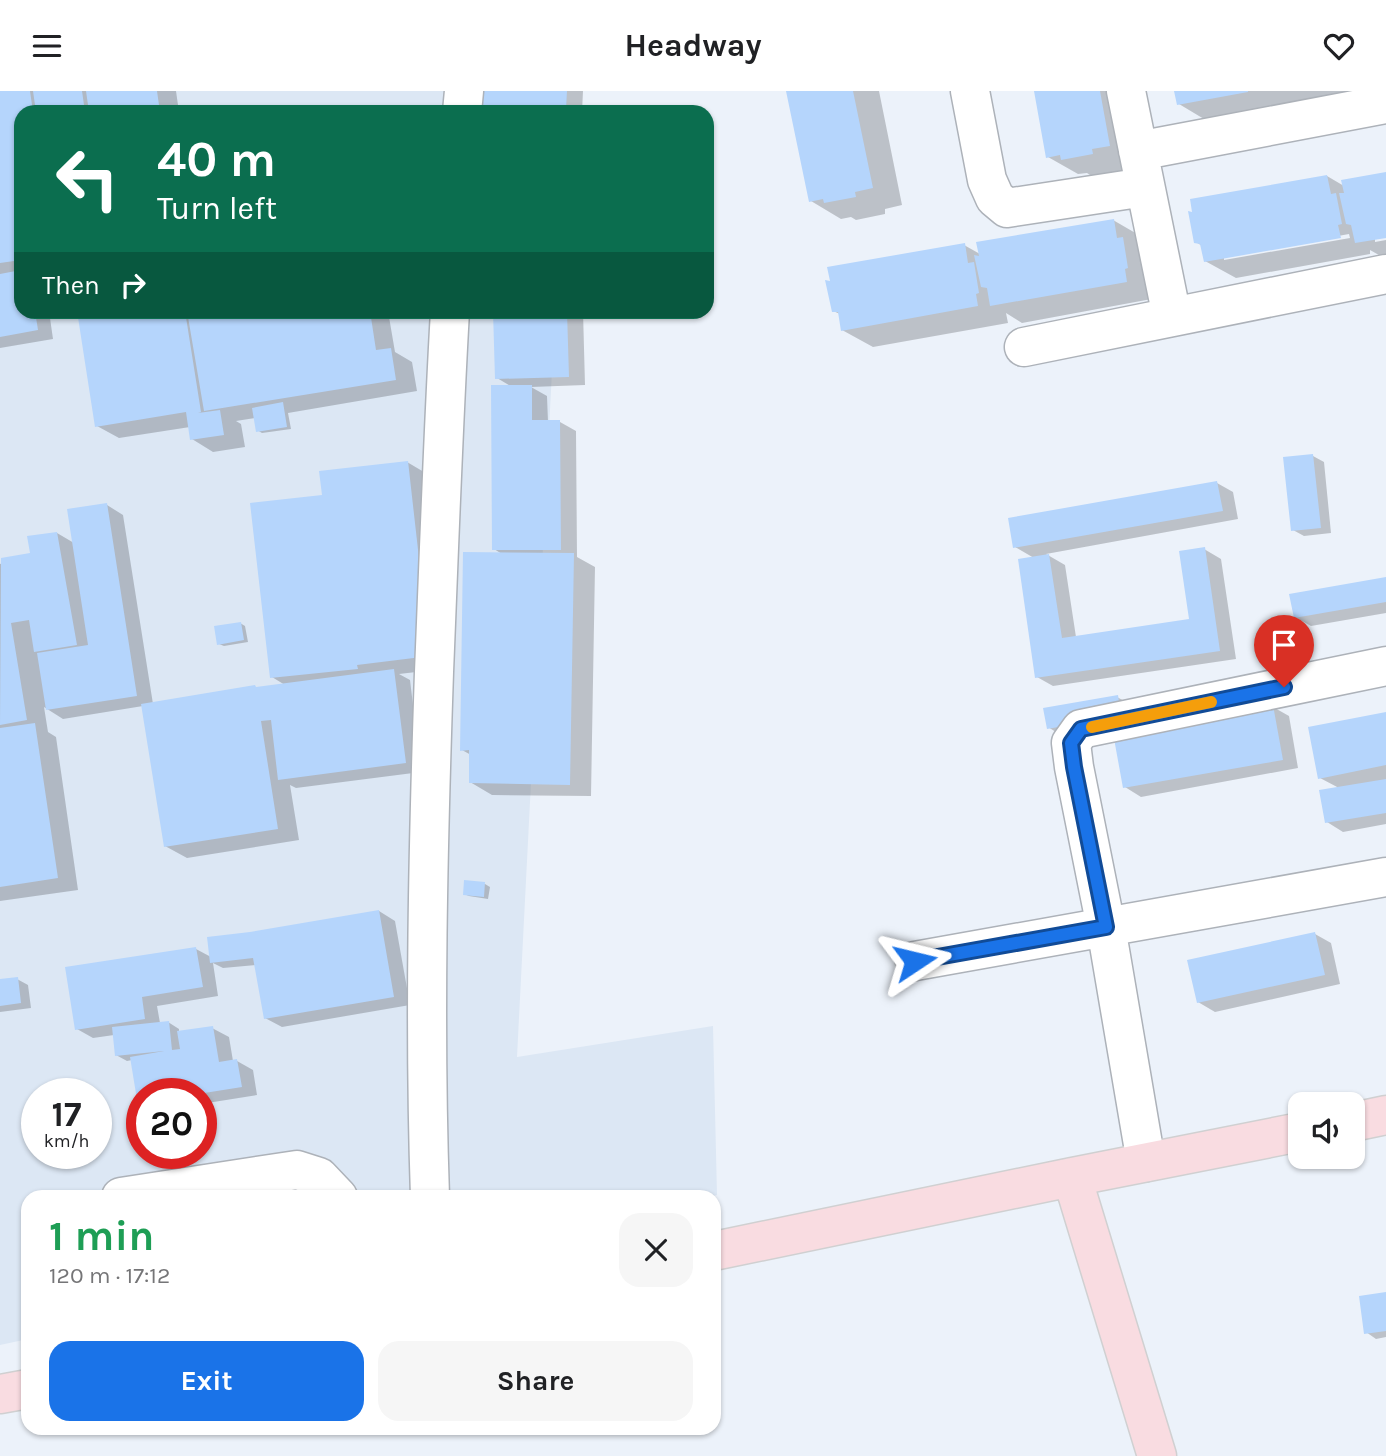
<!DOCTYPE html>
<meta charset="utf-8">
<style>
:root{--surface:#fff;--page:#f6f6f6;--text:#202124;--muted:#757577;--accent:#1a73e8}
body{margin:0;font-family:Karla,sans-serif;background:var(--page);color:var(--text);height:100vh;display:flex;flex-direction:column;font-size:26px;white-space:nowrap}
*{box-sizing:border-box;margin:0}
p{font-size:23px;color:var(--muted)}
.icon{flex:none;width:38px;height:38px;fill:none;stroke:currentColor;stroke-width:2;stroke-linecap:round;stroke-linejoin:round}
.map{position:relative;flex:1;overflow:hidden}
.sheet{position:absolute;left:21px;top:1099px;width:700px;height:245px;display:flex;flex-direction:column;background:var(--surface);border-radius:21px;box-shadow:0 2px 5px #0004}
.sheet>*{flex:none}
.hud{position:absolute;left:14px;top:14px;width:700px;height:214px;border-radius:21px;box-shadow:0 2px 5px #0004;background:#0b6e4f;color:#fff;overflow:hidden}
.fabs{position:absolute;left:1288px;top:1001px;display:grid;gap:14px}
.fabs a{display:grid;place-items:center;width:77px;height:77px;border-radius:14px;background:var(--surface);box-shadow:0 2px 5px #0004;font-size:35px}
.speed{position:absolute;left:21px;top:987px;display:flex;gap:14px;font-size:35px;font-weight:700;text-align:center}
.speed>*{display:grid;place-content:center;width:91px;height:91px;border-radius:50%;background:var(--surface);box-shadow:0 2px 5px #0004;line-height:1}
.speed small{font-size:18px;font-weight:400}
.speed .limit{border:10px solid #d22;background:#fff;color:#111}
.pin{position:absolute;display:grid;place-items:center;width:60px;height:60px;color:#fff;margin:-72px -30px;border-radius:50% 50% 50% 0;rotate:-45deg;box-shadow:0 0 7px #0007}
.pin .icon{rotate:45deg}
.me{position:absolute;width:77px;margin:-38px;rotate:80deg;stroke-linejoin:round;filter:drop-shadow(0 0 5px #0008)}
.turn{display:flex;align-items:center;gap:24px;height:147px;padding:0 28px;font-size:32px}
.turn .icon{width:91px;height:91px;stroke-width:2.5}
.turn b{display:block;font-size:49px;line-height:60px}
.then{display:flex;align-items:center;height:66px;padding:0 28px;background:#0003;gap:14px;font-size:26px}
.round{display:grid;place-items:center;flex:none;width:74px;height:74px;border-radius:21px;background:var(--page)}
.overview{display:flex;align-items:center;justify-content:space-between;height:119px;padding:0 28px}
h1{font-size:42px;font-weight:700;line-height:52px;color:#1e9e55}
.action{display:flex;gap:14px;margin-top:auto;padding:14px 28px}
.action a{flex:1;height:80px;border-radius:21px;background:var(--accent);color:#fff;font-size:28px;font-weight:700;line-height:80px;text-align:center}
.action a+a{background:var(--page);color:var(--text)}
header{display:flex;justify-content:space-between;align-items:center;height:91px;padding:0 28px;background:var(--surface);font-size:32px;font-weight:700}
.map>svg:first-child{display:block}
.built{fill:#dce7f4;fill-rule:evenodd}
.shadow{fill:#0003;fill-rule:evenodd}
.building{fill:#b5d5fc}
.lines{fill:none;stroke-linecap:round;stroke-linejoin:round}
.minor-casing{stroke:#adb2b9;stroke-width:41}
.major-casing{stroke:#d0d0d1;stroke-width:41}
.minor{stroke:#fff;stroke-width:38}
.major{stroke:#f9dce1;stroke-width:38}
.route-casing{stroke:#114b97;stroke-width:18}
.route{stroke:#1a73e8;stroke-width:12}
.slow{stroke:#f59e0b;stroke-width:12}
</style>
<header><svg class="icon" aria-label="menu" viewBox="0 0 24 24"><path d="M4 6h16M4 12h16M4 18h16"/></svg>Headway<svg class="icon" aria-label="heart" viewBox="0 0 24 24"><path d="M12 20l-8-8c-3-5 5-10 8-4 3-6 11-1 8 4z"/></svg></header>
<div class="map">
<svg width="1386" height="1365" viewBox="0 0 1386 1365">
<rect width="100%" height="100%" fill="#ecf2fa"/>
<path class="built" d="M0,0H567L566,21H21V220L555,221L517,966L713,935L717,1104L709,1106H28V1248L0,1254ZM37,1003H96V1062H37ZM142,1003H201V1062H142Z"/>
<path class="shadow" d="M0,0H176L179,21H21V220H49L53,248L0,257Z
M482,0H583L582,21H481Z
M788,0H879L902,114L885,118V123L856,129L851,126L841,128L811,110Z
M1036,0H1127L1122,80L1093,86L1087,82L1078,83L1048,66Z
M1176,0H1386L1209,31L1179,13Z
M1386,83V145L1375,147V151L1386,149V168L1370,159V163L1236,187L1205,170L1202,155L1196,151L1327,85L1344,95ZM1349,143L1350,147L1224,169V166Z
M1113,129L1144,147L1157,207L1022,232L1006,222L1008,232L873,256L842,239L840,223L833,220L964,154L980,163Z
M79,220H388L395,261L412,271L417,300L288,322L291,338L262,342L257,339L255,327L236,330L241,333L245,356L213,361L192,348L190,336L119,347L97,335Z
M495,220H583L585,294L531,296L547,305L548,331H560L576,340L577,466L595,476L591,705L492,704L470,691L471,664L462,659L502,463L494,458L512,296L497,287Z
M1313,365L1324,371L1331,442L1304,445L1293,439Z
M407,371L429,384L451,577L399,583L410,589L421,681L296,697L290,694L299,749L187,767L165,755L143,615L63,628L44,616L48,641L56,646L78,799L0,810V473L32,463L57,442L74,452L107,414L123,424L153,613L285,594L272,586L324,405Z
M1217,392L1233,401L1238,428L1046,463L1065,474L1076,546L1191,530L1204,458L1221,468L1236,568L1053,595L1037,586L1034,467L1015,456Z
M1386,488V522L1311,535L1295,526Z
M240,532L245,535L248,551L224,555L219,553Z
M1117,606L1128,612L1059,643L1048,636Z
M1273,616L1289,625L1298,677L1141,706L1125,696Z
M1386,623V733L1343,741L1327,731L1339,697L1320,687Z
M466,791L485,793L490,796L488,808L469,805L464,803Z
M379,820L395,830L410,914L282,936L265,927L256,874L223,877L213,872L218,905L157,915L160,932L168,931L179,938V942L212,937L229,946L233,970H237L253,979L257,1004L201,1013V1003H142L132,969L127,970L116,964L114,944L93,947L77,938L196,858L211,866L248,843Z
M1315,843L1331,852L1340,893L1215,921L1198,911Z
M17,888L28,894L31,917L0,921V890Z
M1386,1203V1246L1376,1248L1366,1241Z"/>
<path class="building" d="M0,0H30L33,21H21V169L0,172Z
M33,0H82L85,21H36Z
M86,0H157L160,21H89Z
M480,0H567L566,21H479Z
M786,0H853L873,97L855,101L856,106L824,112L823,108L809,111Z
M1034,0H1100L1110,55L1092,58L1093,63L1061,69L1060,64L1046,67Z
M1174,0H1248V1L1177,14Z
M1386,81V147L1355,152L1351,134L1346,133L1339,102H1344L1341,89Z
M1327,84L1331,103L1336,102L1342,133L1338,134L1341,147L1204,171L1200,153L1194,152L1188,120L1192,121L1190,108Z
M1114,128L1117,147L1123,146L1128,177L1125,178L1127,191L990,215L987,197L981,196L974,164L979,165L976,151Z
M965,152L968,172L974,171L979,202L976,203L978,215L841,240L838,221H832L825,189L830,190L827,176Z
M21,179V220H35L38,239L0,246V183Z
M77,220H185L201,321L198,322L220,319L224,344L190,349L186,321L95,336Z
M187,220H370L376,259L391,257L396,289L204,320Z
M493,220H567L569,286L495,288Z
M491,294H532V329H560L561,459H492Z
M283,311L287,336L256,341L252,317Z
M1313,363L1321,437L1291,440L1283,366Z
M408,370L430,565L357,574L358,578L270,587L250,412L322,404L319,380Z
M1217,390L1223,420L1013,457L1008,427Z
M107,412L137,605L46,619L37,562L88,554L67,418Z
M57,441L77,554L34,561L29,529L11,532L27,629L0,634L1,467L30,462L27,445Z
M1205,456L1220,560L1035,587L1018,468L1049,463L1062,547L1189,528L1179,460Z
M463,461L574,462L570,694L469,692V659L460,660Z
M1386,486V511L1294,527L1289,503Z
M241,531L244,549L217,554L214,535Z
M394,578L406,672L278,689L271,629L261,630L278,738L164,756L141,613L255,594L256,596Z
M1118,604L1121,625L1047,638L1043,617Z
M1273,614L1283,669L1123,697L1113,642Z
M1386,621V674L1318,688L1308,636Z
M35,632L58,787L0,796V637Z
M1386,688V722L1325,732L1319,699Z
M464,789L485,791L484,806L463,804Z
M379,819L394,906L264,928L253,867L210,872L207,846L250,841Z
M1315,841L1325,884L1197,912L1187,869Z
M196,856L203,896L142,906L145,928L75,939L65,876Z
M18,886L21,912L0,915V888Z
M169,930L172,959L180,958L177,940L213,935L219,971L237,968L242,996L198,1003H142V1027H140L130,966L164,960L115,965L112,936Z
M1386,1201V1240L1364,1243L1359,1205Z"/>
<g class="lines">
<defs>
<path id="minor" d="M970,0L987,89L995,107L1007,117L1145,96
M1126,0L1172,226
M462,21L464,0
M1138,60L1386,13
M1024,256L1386,183
M915,870L1386,786
M1146,1071L1106,836L1074,676L1071,652L1081,638L1386,575
M121,1106L297,1079L319,1086L338,1106
M430,1106C424,931 428,756 434,581C439,461 443,341 450,220"/>
<path id="major" d="M1353,1031L1386,1024
M1072,1086L1157,1365
M714,1160L1072,1086L1300,1041
M0,1303L28,1298"/>
</defs>
<use href="#minor" class="minor-casing"/>
<use href="#major" class="major-casing"/>
<use href="#minor" class="minor"/>
<use href="#major" class="major"/>
</g>
<g class="lines">
<defs>
<path id="route" d="M915,870L1106,836L1074,676L1071,652L1081,638L1284,596"/>
</defs>
<use href="#route" class="route-casing"/>
<use href="#route" class="route"/>
<path class="slow" d="M1092,636L1211,611"/>
</g>
</svg>
<div class="fabs">
<a><svg class="icon" aria-label="sound" viewBox="0 0 24 24"><path d="M4 9h4l5-4v14l-5-4H4zM17 9q2 3 0 6"/></svg></a>
</div>
<div class="speed"><div>17<small>km/h</small></div><div class="limit">20</div></div>
<div class="pin" style="left:1284px;top:596px;background:#d93025"><svg class="icon" aria-label="arrive" viewBox="0 0 24 24"><path d="M6 21V4h12l-3 4 3 4H6"/></svg></div>
<svg class="me" style="left:915px;top:870px" viewBox="-20 -20 40 40"><path d="M0-17L14 15 0 8-14 15z" fill="#1a73e8" stroke="#fff" stroke-width="4"/></svg>
<div class="hud">
<div class="turn"><svg class="icon" aria-label="left" viewBox="0 0 24 24"><path d="M17 20v-9H6M10 6l-5 5 5 5"/></svg><div><b>40 m</b>Turn left</div></div>
<div class="then">Then<svg class="icon" aria-label="right" viewBox="0 0 24 24"><path d="M7 20v-9h11M14 6l5 5-5 5"/></svg></div>
</div>
<section class="sheet">
<div class="overview"><div><h1>1 min</h1><p>120 m · 17:12</p></div><a class="round"><svg class="icon" aria-label="close" viewBox="0 0 24 24"><path d="M6 6l12 12M18 6L6 18"/></svg></a></div>
<div class="action"><a>Exit</a><a>Share</a></div>
</section>
</div>
